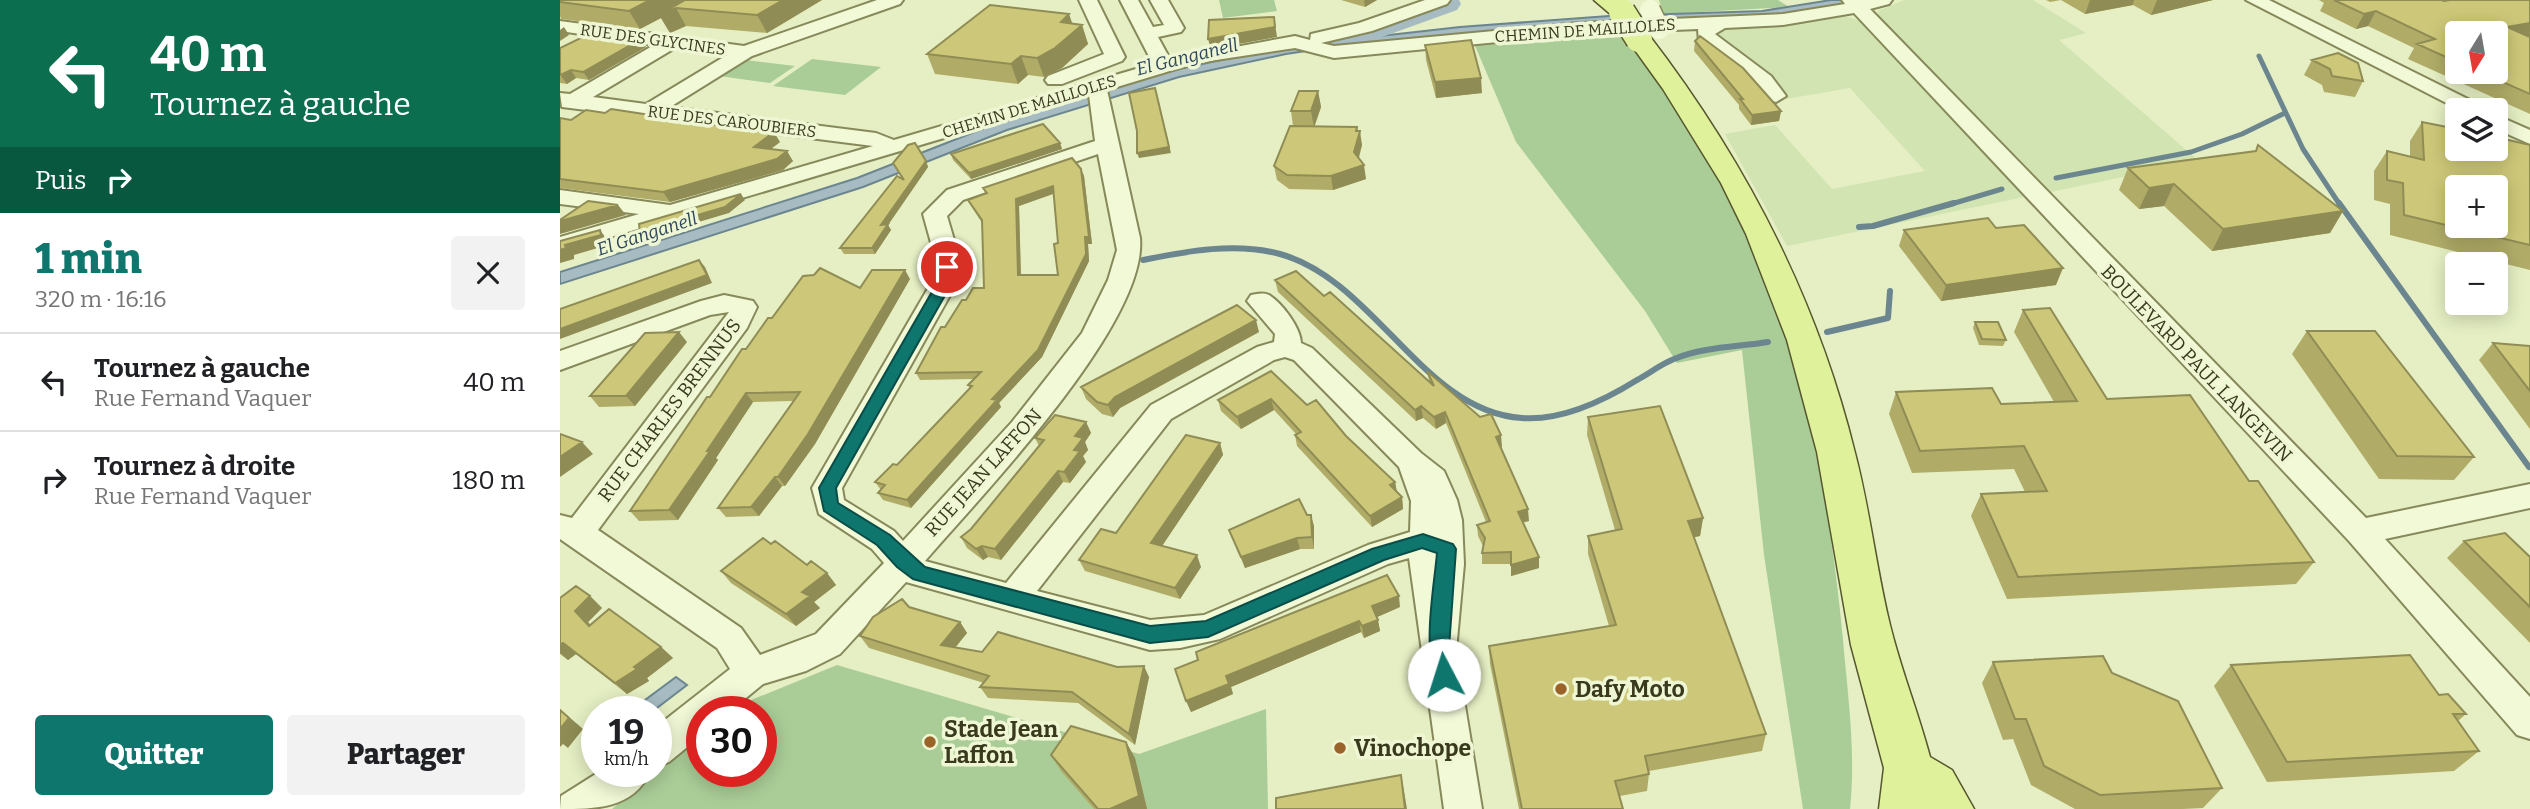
<!DOCTYPE html>
<html lang="fr">
<meta charset="utf-8">
<style>
:root{--surface:#fff;--page:#f2f2f2;--text:#202124;--muted:#757577;--line:#e0e0e0;--accent:#0f766e}
body{margin:0;font-family:Bitter,serif;background:var(--page);color:var(--text);height:100vh;display:flex;flex-direction:column;font-size:26px;white-space:nowrap}
*{box-sizing:border-box;margin:0}
p{font-size:23px;color:var(--muted)}
.icon{flex:none;width:38px;height:38px;fill:none;stroke:currentColor;stroke-width:2;stroke-linecap:round;stroke-linejoin:round}
.map{position:relative;flex:1;overflow:hidden}
.panel{display:flex;flex-direction:column;background:var(--surface);width:560px}
.panel>*{flex:none}
.guide{background:#0b6e4f;color:#fff;overflow:hidden}
.needle{width:46px;rotate:191deg}
.tools{position:absolute;left:1885px;top:21px;display:grid;gap:14px}
.tools a{display:grid;place-items:center;width:63px;height:63px;border-radius:7px;background:var(--surface);box-shadow:0 4px 18px #0003;font-size:35px}
.speed{position:absolute;left:21px;top:696px;display:flex;gap:14px;font-size:35px;font-weight:700;text-align:center}
.speed>*{display:grid;place-content:center;width:91px;height:91px;border-radius:50%;background:var(--surface);box-shadow:0 4px 18px #0003;line-height:1}
.speed small{font-size:18px;font-weight:400}
.speed .limit{border:10px solid #d22;background:#fff;color:#111}
.pin{position:absolute;display:grid;place-items:center;width:60px;height:60px;color:#fff;margin:-30px;border:4px solid #fff;border-radius:50%;box-shadow:0 2px 7px #0007}
.me{position:absolute;width:77px;margin:-38px;rotate:355deg;stroke-linejoin:round;filter:drop-shadow(0 0 5px #0008)}
.turn{display:flex;align-items:center;gap:24px;height:147px;padding:0 35px;font-size:32px}
.turn .icon{width:91px;height:91px;stroke-width:2.5}
.turn b{display:block;font-size:49px;line-height:60px}
.then{display:flex;align-items:center;height:66px;padding:0 35px;background:#0003;gap:14px;font-size:26px}
.round{display:grid;place-items:center;flex:none;width:74px;height:74px;border-radius:7px;background:var(--page)}
.headline{display:flex;align-items:center;justify-content:space-between;height:119px;padding:0 35px}
h1{font-size:42px;font-weight:800;line-height:52px;color:var(--accent)}
.primary-button{display:flex;gap:14px;margin-top:auto;padding:14px 35px}
.primary-button a{flex:1;height:80px;border-radius:7px;background:var(--accent);color:#fff;font-size:28px;font-weight:800;line-height:80px;text-align:center}
.primary-button a+a{background:var(--page);color:var(--text)}
ul{padding:0;list-style:none}
li{display:flex;align-items:center;gap:21px;height:98px;padding:0 35px;border-top:2px solid var(--line)}
li div{flex:1}
li b{display:block;font-size:26px}
li em{font-style:normal}
main{display:flex;flex:1;min-height:0}
.map>svg:first-child{display:block}
.farmland{fill:#d1e4b1}
.green{fill:#aacd97}
.water{fill:#a6bbc2;stroke:#6c8690;stroke-width:2}
.lines{fill:none;stroke-linecap:round;stroke-linejoin:round}
.stream-far1{stroke:#6c8690;stroke-width:5}
.stream{stroke:#6c8690;stroke-width:6}
.river{fill:#a6bbc2;fill-rule:evenodd}
.minor-casing{stroke:#87895a;stroke-width:4}
.major-casing{stroke:#57572e;stroke-width:3}
.minor{fill:#f1f9d7;fill-rule:evenodd}
.major{fill:#dff29b;fill-rule:evenodd}
.minor-bridge-casing{stroke:#87895a;stroke-width:23;stroke-linecap:butt}
.major-bridge-casing{stroke:#57572e;stroke-width:29;stroke-linecap:butt}
.minor-bridge{stroke:#f1f9d7;stroke-width:20}
.major-bridge{stroke:#dff29b;stroke-width:26}
.wall{fill:#b0ac68;fill-rule:evenodd}
.shaded-wall{fill:#908c55}
.building{fill:#cdc879;stroke:#908c55;stroke-width:2;fill-rule:evenodd}
.route{fill:#0f766e;stroke:#0a4d48;stroke-width:2}
.poi-dot{fill:#996329;stroke:#eef6d3;stroke-width:2.5}
.labels{text-anchor:middle;stroke-width:7;stroke-linejoin:round;paint-order:stroke}
.far-street-label{font-size:16px;fill:#39391e;stroke:#eef6d3}
.far-water-label{font-size:18px;font-style:italic;fill:#2d4559;stroke:#eef6d3}
.street-label{font-size:19px;fill:#39391e;stroke:#eef6d3}
.near-poi-label{font-size:23px;font-weight:bold;fill:#39391e;stroke:#eef6d3;text-anchor:start}
</style>
<main>
<section class="panel">
<div class="guide">
<div class="turn"><svg class="icon" aria-label="left" viewBox="0 0 24 24"><path d="M17 20v-9H6M10 6l-5 5 5 5"/></svg><div><b>40 m</b>Tournez à gauche</div></div>
<div class="then">Puis<svg class="icon" aria-label="right" viewBox="0 0 24 24"><path d="M7 20v-9h11M14 6l5 5-5 5"/></svg></div>
</div>
<div class="headline"><div><h1>1 min</h1><p>320 m · 16:16</p></div><a class="round"><svg class="icon" aria-label="close" viewBox="0 0 24 24"><path d="M6 6l12 12M18 6L6 18"/></svg></a></div>
<ul>
<li><svg class="icon" aria-label="left" viewBox="0 0 24 24"><path d="M17 20v-9H6M10 6l-5 5 5 5"/></svg><div><b>Tournez à gauche</b><p>Rue Fernand Vaquer</p></div><em>40 m</em></li>
<li><svg class="icon" aria-label="right" viewBox="0 0 24 24"><path d="M7 20v-9h11M14 6l5 5-5 5"/></svg><div><b>Tournez à droite</b><p>Rue Fernand Vaquer</p></div><em>180 m</em></li>
</ul>
<div class="primary-button"><a>Quitter</a><a>Partager</a></div>
</section>
<div class="map">
<svg width="1970" height="809" viewBox="0 0 1970 809">
<rect width="100%" height="100%" fill="#e5efc3"/>
<path class="farmland" d="M1344,0H1473L1526,33L1499,40L1639,161L1486,193L1319,18L1318,11Z
M1285,16L1300,21L1464,197L1227,246L1165,134L1215,125L1272,189L1365,171L1290,88L1226,99L1205,75L1156,37L1167,27Z"/>
<path class="green" d="M659,0H714L717,11L663,18Z
M1099,0H1218L1229,7L1103,14Z
M1060,29C1100,83 1142,141 1172,202C1239,338 1269,490 1283,640C1288,697 1296,753 1290,809H1243L1204,555L1182,350L1117,363L1085,311L956,142L913,41Z
M252,59L321,67L285,95L213,86Z
M186,60L235,66L210,83L159,76Z
M277,665L579,754L706,709L708,809H52L142,730V772H201V712H162Z"/>
<path class="water" d="M1271,0H1306L1245,13L779,46L726,54L619,77L447,130L303,187L0,284V272L297,178L440,122L614,70L722,47L900,27L1049,16L1202,11Z
M116,677L127,685L93,711L81,703Z"/>
<g class="lines">
<path class="stream-far1" d="M1699,56L1743,149L1780,205
M1496,178L1631,152L1682,134L1725,113
M1388,205L1442,189"/>
<path class="stream" d="M1779,203L1969,467
M1299,227L1313,226L1394,203
M583,260C627,251 676,242 720,254C815,280 863,412 962,418C1002,421 1045,400 1077,380C1090,373 1101,364 1114,359C1143,347 1177,347 1208,342
M1267,332L1328,318L1330,291"/>
<path class="river" d="M874,0H899L901,4L897,10L789,49L779,51L769,49L765,43L769,37Z"/>
<defs>
<path id="minor" d="M317,0H343L340,4L192,56L110,107L316,133L334,140L593,64L560,0H578L593,27L604,25L590,0H608L624,28L621,32L598,37L610,59L735,36L750,40L751,34L799,23L865,0H890L887,4L812,31L761,43L774,46L1019,23L1223,14L1285,4L1282,0H1332L1329,4L1310,9L1806,518L1970,484V508L1825,539L1970,697V739L1957,735L1789,541L1294,13L1223,25L1165,28L1155,34L1211,76L1226,96L1216,102L1209,100L1197,84L1139,42L1138,29L1019,34L774,58L735,48L636,63L547,90L580,238C588,323 421,496 365,561L446,583L591,405L697,347L714,342L715,334L687,301L691,295C697,294 703,292 709,295C722,303 741,328 741,343L752,348L861,453L884,471L897,500L902,520L904,564L896,651L922,809H884L849,558L828,564L660,639L620,648L590,650L346,582L280,654L246,671L203,684L169,712H142V735L109,762L96,767V727L170,669L157,648L0,539V515L12,518L169,312L150,315L0,370V351L141,301L164,295L193,301L197,307L187,328L38,530L181,628L200,655L256,634L324,563L312,549L259,514L252,488L367,290L375,257L363,214L387,190L535,141L529,95L0,252V237L79,214L0,204V190L110,205L313,146L2,107L0,93L10,94L94,45L0,31V21L184,46ZM115,48L167,55L86,104L33,97ZM538,154L557,250L548,280L522,333L452,422L343,541L334,531L284,500L282,488L393,290L399,257L387,216L403,200ZM725,357L734,360L839,467L851,501L850,532L808,545L644,615L590,620L477,591L611,419L714,360Z
M519,0H537L565,57L562,61L502,84H488L485,80L488,76L544,54Z
M1686,0H1709L1922,106L1925,110H1900Z
M1936,115L1970,130V144L1936,129Z
M39,772H90C73,809 35,809 0,809L1,796Z"/>
<path id="major" d="M1034,0H1061L1074,12L1070,17H1054Z
M1079,32L1088,34C1185,160 1257,298 1295,453C1310,510 1316,568 1330,625C1341,670 1358,712 1370,757L1392,770L1414,809H1319L1324,768L1291,645L1257,452L1227,340L1186,234L1161,183L1103,89L1067,39L1070,34Z"/>
</defs>
<use href="#minor" class="minor-casing"/>
<use href="#major" class="major-casing"/>
<use href="#minor" class="minor"/>
<use href="#major" class="major"/>
<defs>
<path id="minor-bridge" d="M1090,10L1099,29"/>
<path id="major-bridge" d="M1062,12L1079,39"/>
</defs>
<use href="#minor-bridge" class="minor-bridge-casing"/>
<use href="#major-bridge" class="major-bridge-casing"/>
<use href="#minor-bridge" class="minor-bridge"/>
<use href="#major-bridge" class="major-bridge"/>
</g>
<path class="wall" d="M0,0H262L207,33L126,26L110,33L101,18L80,29L1,19L0,16Z
M781,0H817L805,7Z
M1486,0H1653L1591,15L1573,5L1525,14L1501,0L1490,2Z
M1759,0H1881L1884,1L1970,0V36H1968L1970,37V114L1848,59L1854,48L1808,26L1796,29L1760,11L1764,3ZM1897,33L1936,72H1897Z
M512,23L522,25L528,44L502,68L484,77L468,75L458,84L375,74L367,54Z
M1135,41L1221,111L1219,121L1191,125L1179,109V105L1134,51Z
M865,45L922,93L876,98L866,60Z
M86,47L29,80L16,78L7,84L0,83V48Z
M1752,60L1803,81L1795,97L1764,92L1762,85L1744,75Z
M758,91L761,107L754,126L797,127L802,145L799,158L806,179L773,190L729,189L717,180L714,166L733,126L731,111Z
M0,118L11,120L98,118L220,142L211,149L233,161L223,170L110,202L0,188Z
M1862,122L1970,145V270L1830,235V204L1814,200V171L1827,151L1850,157V141Z
M500,143L502,149L411,179L393,160L391,154Z
M366,161L368,167L328,225L331,230L315,254H284L280,248L342,179L333,163Z
M1568,168L1783,211L1770,233L1652,251L1604,206L1579,209L1559,190Z
M521,169L524,176L532,244H528L529,261L482,357L439,403L441,407L351,508L323,500L318,493L321,490L315,482L337,465L410,389L408,385L413,379L360,380L356,373L385,327L406,300L424,288L422,223L411,206L408,200L425,193L423,188ZM494,193L498,243V275H461L459,206Z
M1436,228L1496,285L1381,301L1339,246L1344,230Z
M350,279L255,444L225,486H222L199,516L166,517L158,508L233,401L193,402L156,458L158,460L118,520L79,521L70,511L150,397L186,349L212,318L300,288Z
M715,280L764,296L869,381L867,371L942,447H940L969,521L963,522L979,568L951,576V564H922V553L923,546L918,536L917,525L926,522L886,423L876,429L863,418L856,421L718,292Z
M1463,310L1547,399L1689,481L1754,562L1736,584L1447,599L1411,516L1421,494L1465,492L1454,469L1352,473L1329,414L1336,392L1441,404L1494,402L1454,332Z
M1415,322L1446,340L1443,346L1419,345L1413,328Z
M1747,331L1914,457L1894,480L1819,479L1732,354Z
M699,332L560,408L553,417L542,414L526,399L521,387Z
M127,342L75,406L39,407L30,396Z
M1933,343L1970,346V429L1919,360Z
M711,371L747,405L786,436L835,482L837,492L842,497L843,509L812,527L737,446L735,435L736,434L714,410L681,429L661,411L658,400Z
M1028,417L1143,518L1140,536L1134,537L1206,734L1202,751L1089,771V774L1087,791L1060,796L1063,809H959L930,664L929,646L1049,626L1028,554V536L1055,530L1027,435Z
M526,422L531,433L525,442L528,450L523,456L526,462L510,483L503,482L441,560L428,557L423,560L407,548L401,537L411,529L479,446L475,438Z
M660,443L663,455L602,546L641,567L620,599L525,571L519,560L556,533Z
M747,515L754,526V549H740L685,568L669,530Z
M1904,541L1970,557V643L1887,558Z
M247,565L267,573L276,585L254,602L260,608L236,626L171,583L161,571Z
M30,596L42,608L28,622L30,625L101,647L113,658L87,678L89,681L67,694L16,654L8,660L0,654V598Z
M349,607L400,622L407,633L395,648L589,677L575,745L518,703L428,698L420,687L424,683L309,648L300,636Z
M840,607L817,617L820,631L804,638L801,632L671,687L673,694L631,712L615,669Z
M1433,662L1552,673L1662,788L1643,808L1623,809H1515L1471,785L1453,739L1443,740L1422,683Z
M1671,665L1879,695L1906,714L1898,721L1919,751L1894,771L1707,782L1654,686Z
M566,742L575,758L587,809H534L501,771L491,755Z"/>
<path class="shaded-wall" d="M90,0H134L116,8L126,26L110,33L101,18L80,29L69,11Z
M223,0H262L207,33L197,15Z
M804,0H817L805,7Z
M1530,0H1574L1573,5L1525,14Z
M1597,0H1653L1591,15Z
M1816,11L1808,26L1796,29L1804,14Z
M509,14L515,31L522,25L528,44L502,68L484,77L477,58L501,22Z
M714,17L717,37L651,49L648,39Z
M1970,23V36L1937,42L1947,27Z
M4,27L9,35L0,41V30Z
M81,39L86,47L29,80L23,72Z
M461,56L468,75L458,84L451,64Z
M11,70L16,78L7,84L1,76Z
M921,78L922,93L876,98L875,82Z
M758,91L761,107L754,128L751,111Z
M597,94L611,153L579,158L577,153Z
M1221,111L1219,121L1191,125L1192,115Z
M797,127L798,138L800,131L802,145L796,166L794,152Z
M214,132L220,142L200,157L194,147Z
M500,143L502,149L411,179L409,173Z
M227,151L233,161L223,170L110,202L103,192Z
M366,161L368,167L328,225L331,230L315,254L312,248L321,225Z
M804,165L806,179L773,190L771,176Z
M521,169L524,176L532,244H528L529,261L482,357L439,403L441,407L351,508L347,500L432,399L526,254Z
M1614,184L1604,206L1579,209L1589,188Z
M493,186L496,193L459,206L461,282L458,275L456,199Z
M181,194L185,200L169,213L85,238L80,232Z
M58,205L66,215L0,234V221Z
M1783,211L1770,233L1652,251L1663,229Z
M40,230L48,241V245L14,255V259L0,263V250L5,245Z
M139,260L145,267L152,283L0,339V329Z
M1503,268L1496,285L1381,301L1386,285Z
M345,270L350,279L255,444L225,486L218,477Z
M696,320L699,332L560,408L553,417L548,405L555,397Z
M119,332L127,342L75,406L66,396Z
M186,393L193,402L156,458L158,460L118,520L109,510L147,451Z
M711,399L714,410L681,429L677,417Z
M861,406L863,418L856,421L855,410Z
M885,412L886,423L876,429L874,417Z
M526,422L531,433L525,442L528,450L523,456L526,462L510,483L504,472L514,450L515,436Z
M941,435L942,447L936,449V437Z
M22,442L33,454L0,477V457Z
M660,443L663,455L596,555L591,543Z
M498,471L503,482L441,560L435,549Z
M215,477L222,486L199,516L191,507Z
M835,482L837,493L830,485Z
M842,497L843,509L812,527L810,516Z
M968,509L969,521L958,524V512Z
M751,515L754,526V549L752,537Z
M1143,518L1140,536L1125,539L1128,521Z
M737,538L740,549L685,568L681,557Z
M422,546L428,557L423,560L416,549Z
M637,555L641,567L620,599L615,588Z
M979,557V568L951,576V565Z
M267,573L276,585L254,602L260,608L236,626L226,614L242,592Z
M30,596L42,608L28,622L41,637L15,611Z
M839,596L840,607L815,618L812,606Z
M818,620L820,631L804,638L802,626Z
M799,621L801,632L671,687L673,694L631,712L626,701L666,676Z
M400,622L407,633L388,656L381,645Z
M3,643L16,654L8,660L0,653V645Z
M101,647L113,658L87,678L89,681L67,694L55,683Z
M584,666L589,677L575,745L569,734Z
M0,709L23,729L8,748L3,744L0,747Z
M566,742L575,758L587,809H550Z
M841,775L844,791L847,809H845Z"/>
<path class="building" d="M0,0H90L69,11L0,2Z
M125,0H223L197,15L116,8L99,15Z
M1774,0H1881L1884,1L1890,0H1970V23L1947,27L1970,37V94L1920,72H1936V33H1897V62L1857,44L1875,39L1816,11L1804,14Z
M430,5L509,14L501,22L522,25L495,48L477,58L461,56L451,64L367,54Z
M714,17L715,27L648,39L649,20Z
M33,32L81,39L23,72L11,70L0,75V48Z
M1140,36L1183,68L1221,111L1192,115L1180,99H1183L1135,41Z
M911,40L921,78L875,82L865,45Z
M1778,53L1798,63L1803,81L1772,76L1770,69L1752,60Z
M595,88L609,147L577,153V131L569,93Z
M739,91H758L751,111H731Z
M51,109L97,116L94,117L102,119L214,132L194,147L227,151L217,159L103,192L0,179V118L11,120L26,110L45,113Z
M1862,122L1897,129V149H1936V137L1970,145V245L1844,215L1843,183L1827,180V151L1864,160ZM1897,187H1936V226H1897Z
M483,124L500,143L409,173L391,154Z
M730,126L797,127L796,131H800L794,152L804,165L771,176L727,175L714,166Z
M355,143L366,161L321,225L328,224L312,248H280L337,176L344,180L333,163L348,145Z
M1698,145L1783,211L1663,229L1614,184L1589,188L1568,168L1696,151Z
M512,158L521,169L529,237H525L526,254L478,350L432,399L437,400L347,500L318,493L325,485L315,482L333,464L337,465L412,386L408,385L421,372L356,373L381,327H385L402,300H406L413,288H424L422,220L408,200L427,193L423,188ZM493,186L498,243L494,244L498,275H458L456,199Z
M181,194L165,207L80,232L79,224Z
M28,201L58,205L0,221V220Z
M1428,218L1436,228L1464,225L1503,268L1386,285L1344,230Z
M40,230L41,235L5,245L6,248L0,250V241Z
M139,260L147,275L0,329V309Z
M260,268L300,288L312,270H345L248,434L218,477H215L191,507L158,508L240,392L186,393L147,451H150L109,510L70,511L147,397H150L182,349H186L208,318H212L243,276L254,275Z
M736,271L764,296L770,292L874,386L867,371L920,417L931,414L941,435L936,437L968,509L958,512L979,557L951,565V552L922,553L925,538L917,525L930,521L885,412L874,417L861,406L855,410L715,280Z
M677,305L696,320L555,397L548,405L537,402L521,387Z
M1490,308L1547,399L1630,395L1689,481H1698L1754,562L1458,577L1421,494L1487,491L1464,446L1360,451L1336,392L1432,388L1441,404L1517,401L1463,310Z
M1415,322H1438L1446,340L1422,339Z
M1747,331H1815L1914,457L1837,456Z
M119,332L66,396H30L85,333Z
M1933,343L1970,346V391Z
M711,371L747,405L756,400L786,436L835,482L830,485L842,497L810,516L735,435L741,432L711,399L677,417L658,400Z
M1100,406L1143,518L1128,521L1206,734L1085,756L1089,774L1055,781L1063,809H962L929,646L1056,625L1028,536L1062,529L1028,417Z
M495,415L526,422L515,436L523,438L514,450L520,451L504,472L498,471L435,549L422,546L416,549L401,537L411,529L484,440L475,438Z
M0,434L22,442L0,457Z
M626,435L660,443L591,543L637,555L615,588L519,560L541,529L556,533Z
M739,499L747,515H751L752,537L737,538L681,557L669,530Z
M1945,533L1970,557V607L1904,541Z
M203,538L211,544L215,541L247,565L251,561L267,573L242,592L250,596L226,614L161,571Z
M827,575L839,596L812,606L818,620L802,626L799,621L666,676L669,684L626,701L615,669L638,660L636,652Z
M16,586L30,596L15,611L29,626L49,609L101,647L74,667L77,669L55,683L3,643L0,645V598Z
M342,599L349,607L400,622L381,645L422,652L438,632L557,667L584,666L569,734L512,692L420,687L429,676L300,636L313,617Z
M1850,655L1879,695L1888,694L1906,714H1893L1919,751L1727,762L1671,665Z
M1543,656L1552,673L1618,701L1662,788L1540,795L1484,766L1466,719H1455L1433,662Z
M0,710L9,718L0,729Z
M511,726L566,742L579,796L550,809H538L491,755Z
M841,775L845,809H716V798Z"/>
<path class="route" d="M387,263L394,267L388,290L276,488L278,503L330,535L365,567L590,626L646,621L812,549L863,534L893,544L896,549L889,648L894,675L891,681L884,684L877,681C862,649 874,588 877,553L862,548L824,560L648,637L590,643L353,579L337,567L317,545L264,511L259,488L373,290L380,267Z"/>
<g class="poi-dot">
<circle cx="1001" cy="689" r="7"/>
<circle cx="370" cy="742" r="7"/>
<circle cx="780" cy="748" r="7"/>
</g>
<g class="labels">
<g class="far-street-label">
<text transform="translate(1025 30) rotate(-4)" y="6">CHEMIN DE MAILLOLES</text>
<text transform="translate(93 39) rotate(8)" y="6">RUE DES GLYCINES</text>
<text transform="translate(469 106) rotate(-17)" y="6">CHEMIN DE MAILLOLES</text>
<text transform="translate(172 121) rotate(7)" y="6">RUE DES CAROUBIERS</text>
</g>
<g class="far-water-label">
<text transform="translate(627 57) rotate(-14)" y="6">El Ganganell</text>
<text transform="translate(87 234) rotate(-18)" y="6">El Ganganell</text>
</g>
<g class="street-label">
<text transform="translate(1637 363) rotate(46)" y="7">BOULEVARD PAUL LANGEVIN</text>
<text transform="translate(109 410) rotate(-53)" y="7">RUE CHARLES BRENNUS</text>
<text transform="translate(423 472) rotate(-48)" y="7">RUE JEAN LAFFON</text>
</g>
<g class="near-poi-label">
<text x="1015" y="697">Dafy Moto</text>
<text x="384" y="737">Stade Jean<tspan x="384" dy="26">Laffon</tspan></text>
<text x="794" y="756">Vinochope</text>
</g>
</g>
</svg>
<div class="tools">
<a><svg class="needle" viewBox="-14 -14 28 28"><path d="M0-13l5 13h-10z" fill="#e53935"/><path d="M0 13l5-13h-10z" fill="#757577"/></svg></a>
<a><svg class="icon" aria-label="layers" viewBox="0 0 24 24"><path d="M12 4l9 5-9 5-9-5zM3 14l9 5 9-5"/></svg></a>
<a>+</a>
<a>−</a>
</div>
<div class="speed"><div>19<small>km/h</small></div><div class="limit">30</div></div>
<div class="pin" style="left:387px;top:267px;background:#d93025"><svg class="icon" aria-label="arrive" viewBox="0 0 24 24"><path d="M6 21V4h12l-3 4 3 4H6"/></svg></div>
<svg class="me" style="left:884px;top:675px" viewBox="-20 -20 40 40"><circle r="19" fill="#fff"/><path d="M0-13L10 11 0 6-10 11z" fill="#0f766e"/></svg>
</div>
</main>
